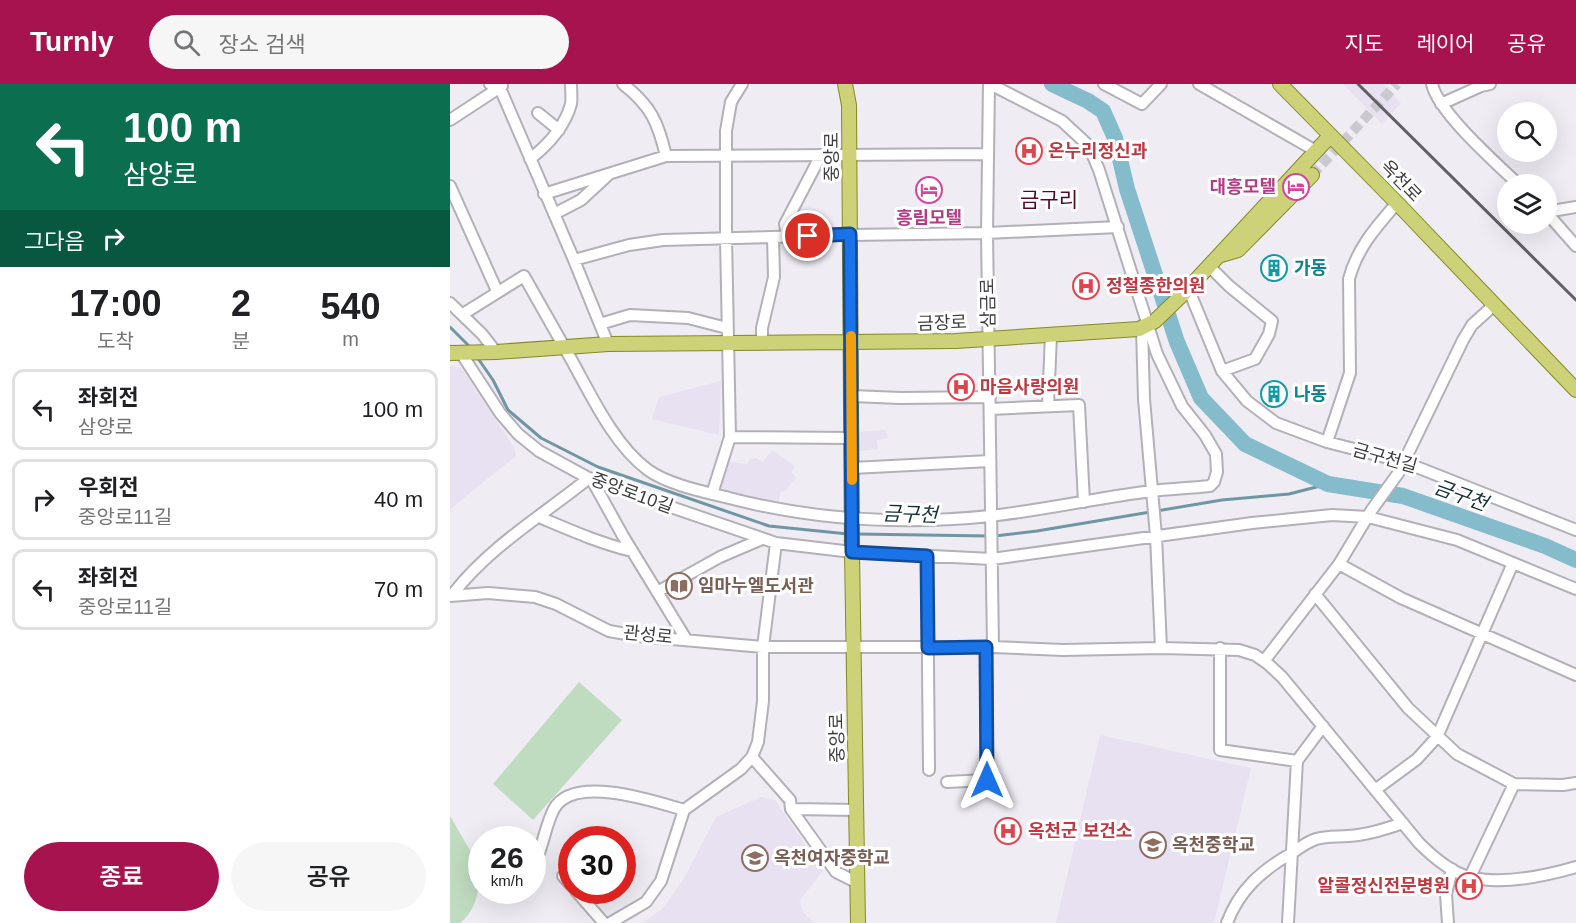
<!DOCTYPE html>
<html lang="ko">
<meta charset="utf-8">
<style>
:root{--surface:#fff;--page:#f6f6f6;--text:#202124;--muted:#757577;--line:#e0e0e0;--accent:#a6134e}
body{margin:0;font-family:Arial,"Noto Sans KR",sans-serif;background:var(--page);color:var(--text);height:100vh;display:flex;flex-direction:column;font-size:22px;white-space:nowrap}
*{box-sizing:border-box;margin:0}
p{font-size:20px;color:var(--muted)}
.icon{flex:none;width:33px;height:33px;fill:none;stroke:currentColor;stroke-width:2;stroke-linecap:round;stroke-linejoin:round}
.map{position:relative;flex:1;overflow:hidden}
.side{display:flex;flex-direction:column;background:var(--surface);width:450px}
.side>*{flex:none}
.top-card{background:#0b6e4f;color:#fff;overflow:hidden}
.buttons{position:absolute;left:1047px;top:18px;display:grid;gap:12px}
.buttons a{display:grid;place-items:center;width:60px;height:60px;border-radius:50%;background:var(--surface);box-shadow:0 6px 24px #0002;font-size:30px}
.speed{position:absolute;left:18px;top:742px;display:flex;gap:12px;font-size:30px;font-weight:700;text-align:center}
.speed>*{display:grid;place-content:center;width:78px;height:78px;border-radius:50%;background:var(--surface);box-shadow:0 6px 24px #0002;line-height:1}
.speed small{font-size:15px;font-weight:400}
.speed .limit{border:9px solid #d22;background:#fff;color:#111}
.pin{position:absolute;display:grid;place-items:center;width:51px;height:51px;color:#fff;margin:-26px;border:3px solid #fff;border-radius:50%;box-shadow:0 2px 6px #0007}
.me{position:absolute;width:66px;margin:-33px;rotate:0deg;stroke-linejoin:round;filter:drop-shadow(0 0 4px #0008)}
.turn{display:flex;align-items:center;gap:21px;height:126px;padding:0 24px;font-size:27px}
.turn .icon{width:78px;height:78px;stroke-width:2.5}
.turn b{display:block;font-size:42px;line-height:51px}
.then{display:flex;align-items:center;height:57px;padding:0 24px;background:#0003;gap:12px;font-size:22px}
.eta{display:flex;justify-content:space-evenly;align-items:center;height:102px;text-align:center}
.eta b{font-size:36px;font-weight:600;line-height:42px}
.button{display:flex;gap:12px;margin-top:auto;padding:12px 24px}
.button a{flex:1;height:69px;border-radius:36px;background:var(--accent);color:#fff;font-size:24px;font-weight:600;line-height:69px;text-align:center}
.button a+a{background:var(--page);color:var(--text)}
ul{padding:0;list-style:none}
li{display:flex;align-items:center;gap:18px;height:81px;margin:0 12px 9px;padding:0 12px;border:3px solid var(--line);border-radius:12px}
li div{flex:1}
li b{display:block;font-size:22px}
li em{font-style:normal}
header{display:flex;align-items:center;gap:36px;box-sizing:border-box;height:84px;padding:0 30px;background:var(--accent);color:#fff}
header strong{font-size:28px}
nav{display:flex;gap:33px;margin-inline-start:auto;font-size:21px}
.search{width:420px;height:54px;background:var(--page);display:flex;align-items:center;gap:15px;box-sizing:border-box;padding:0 21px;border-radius:33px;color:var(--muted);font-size:22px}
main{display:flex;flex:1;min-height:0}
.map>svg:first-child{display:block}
.built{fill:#e8e1f1}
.green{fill:#c0dcc0}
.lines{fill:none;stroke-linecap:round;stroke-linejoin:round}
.stream{stroke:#6f96a2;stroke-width:3}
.river{stroke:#85bccc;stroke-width:16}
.minor-tunnel{stroke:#cbc9d0;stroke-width:10;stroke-dasharray:10 5;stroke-linecap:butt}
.minor-casing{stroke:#b3b0b8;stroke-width:14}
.major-casing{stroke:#858928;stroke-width:16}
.minor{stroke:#fff;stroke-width:10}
.major{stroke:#cdd177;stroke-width:14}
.rail{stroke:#605f63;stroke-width:3}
.route-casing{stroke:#114b97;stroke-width:15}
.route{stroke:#1a73e8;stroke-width:10}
.slow{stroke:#f59e0b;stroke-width:10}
.labels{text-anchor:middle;stroke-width:6;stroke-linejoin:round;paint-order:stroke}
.health-label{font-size:18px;font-weight:bold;fill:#be3a42;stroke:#fff;text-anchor:start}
.street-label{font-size:18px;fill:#3d3c3f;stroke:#fff}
.hotel-label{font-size:18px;font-weight:bold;fill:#b23c85;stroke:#fff;text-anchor:end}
.culture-label{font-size:18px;font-weight:bold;fill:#0d838f;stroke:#fff;text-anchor:start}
.education-label{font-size:18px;font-weight:bold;fill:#785e54;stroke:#fff;text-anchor:start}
.water-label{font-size:20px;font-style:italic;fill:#143038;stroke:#fff}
.quarter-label{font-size:21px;fill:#510c24;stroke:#fff}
</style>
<header>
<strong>Turnly</strong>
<div class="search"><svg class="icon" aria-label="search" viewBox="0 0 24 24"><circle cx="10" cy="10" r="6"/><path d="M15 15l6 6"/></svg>장소 검색</div>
<nav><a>지도</a><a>레이어</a><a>공유</a></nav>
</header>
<main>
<section class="side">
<div class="top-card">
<div class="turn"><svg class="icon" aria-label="left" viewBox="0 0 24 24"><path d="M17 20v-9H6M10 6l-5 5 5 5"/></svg><div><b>100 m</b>삼양로</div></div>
<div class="then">그다음<svg class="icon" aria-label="right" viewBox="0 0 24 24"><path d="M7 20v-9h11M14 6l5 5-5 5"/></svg></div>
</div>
<div class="eta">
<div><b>17:00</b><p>도착</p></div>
<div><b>2</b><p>분</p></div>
<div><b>540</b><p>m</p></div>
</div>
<ul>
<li><svg class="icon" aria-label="left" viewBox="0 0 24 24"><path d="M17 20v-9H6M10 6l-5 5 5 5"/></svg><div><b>좌회전</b><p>삼양로</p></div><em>100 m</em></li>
<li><svg class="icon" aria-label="right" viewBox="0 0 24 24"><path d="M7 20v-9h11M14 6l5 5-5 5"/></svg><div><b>우회전</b><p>중앙로11길</p></div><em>40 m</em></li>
<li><svg class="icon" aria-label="left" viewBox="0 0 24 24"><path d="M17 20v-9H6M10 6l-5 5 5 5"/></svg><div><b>좌회전</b><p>중앙로11길</p></div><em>70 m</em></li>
</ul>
<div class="button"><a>종료</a><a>공유</a></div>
</section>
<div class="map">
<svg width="1126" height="839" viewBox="0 0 1126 839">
<rect width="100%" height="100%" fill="#efecf4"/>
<path class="built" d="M893,0H933L951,19L932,40Z
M0,282L11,284L64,363L66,372L0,425Z
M271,297L269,351L202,335L209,313Z
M436,346L438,354L427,356L428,365L408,367L409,348Z
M322,366L345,382L341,388L346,394L334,408L331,407L328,420L277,410L269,402L276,377L297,380L300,375L306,374L313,378Z
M650,651L801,684L764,839H606Z
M311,713L325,716L373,787L349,817L354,829L364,839H193L213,824L234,794L266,733Z"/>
<path class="green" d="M129,598L172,636L83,736L43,700Z
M0,732L31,785V797L29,799C28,814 22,830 10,839H0Z"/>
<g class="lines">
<path class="stream" d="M0,243L22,265
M27,273L43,296L58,326L91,354L148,383L319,442L398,450
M407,450L539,452
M545,452L587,447L772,416L839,410L878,400"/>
<path class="river" d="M602,0L638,17L653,27L665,54L677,105L727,258L751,314L795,360L878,400L953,412L1095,462L1126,476"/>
<path class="minor-tunnel" d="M862,91L947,0"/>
<defs>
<path id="minor" d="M40,0L50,4L124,176L158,260
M173,0C201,22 208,38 216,72
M539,0L537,149L543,563
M654,0L692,20L711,0
M749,0L866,67
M982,0C988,28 1046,79 1068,100
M991,20L1031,2L1040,0
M88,29L109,46
M0,36L52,2
M80,75C98,61 115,42 121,20C122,14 121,6 121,0
M0,102L47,207
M94,110L216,72L537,70
M1096,128L1126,162
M1096,128L1126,123
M104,130L131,116L158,91
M337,152L335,140L371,71
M124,176L179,161L213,156L400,151L537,149L668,143
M759,182L779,202L822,237L819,250L805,275L772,287
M738,204L772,287L797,317L826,339L877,358L954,378L1126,446
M0,219L32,250L46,268
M13,230L74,192C89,219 105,247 121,275C141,311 164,361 198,386C219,401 255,408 279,414C364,436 453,441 540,432C594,426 647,414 701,407C721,405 741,404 760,402L764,398L767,388L766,370L755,351L732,322L707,270L649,86L639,62L612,37L540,0
M150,240L180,231L238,234L277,244
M692,244L694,315L706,452L711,564
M312,259V244L324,193L323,153
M11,269L50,329L68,350L89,367L142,396L326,459L402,468L542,475L802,439L882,431L918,433L1007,456L1126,505
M401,312L451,314L540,313
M598,322L601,251
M540,325L629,321L634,418
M280,353L401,354
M877,358L900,289L899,195C907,164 927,142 947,119
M402,384L540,377
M142,396L173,452L236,555
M262,410L280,353L276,154V47L281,18L292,0
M89,433C120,446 149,459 182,467
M477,472L479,686
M889,480L951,514L1126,591
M207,508L270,473L312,455
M3,510C39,463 93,431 139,394
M865,510L958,624L1007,670L1064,700L1113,701L1126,699
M0,512L38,509L85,513L106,520L159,547L188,552L313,563H543L613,566L711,564L789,566L805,571L818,580L832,593L969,759C983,773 1000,788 1019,793C1051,801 1095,792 1126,783
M770,564V666L847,677L838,839
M814,577L889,480L921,427L949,388L1013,256L1022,241L1044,221
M302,673L340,716L341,725L386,788L408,799
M847,677L873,642
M497,698L537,696L536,563
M925,706L967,675L987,653L1063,479
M341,725L407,726
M89,769C94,755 97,738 104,725C123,690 204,717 234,726
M113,792L122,802
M1020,793L1064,700
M126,807L154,839
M160,839L196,818L211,797L234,726L291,685L302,673L308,658L313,617V563L326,459
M777,839C789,806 812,786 842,769C849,764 857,758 866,755C877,752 887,753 898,752C917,751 935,745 953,739
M998,839L996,810L1002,785"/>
<path id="major" d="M395,0L399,21L402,468L408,839
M830,0L947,119L1126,306
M771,171L788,166L862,91
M0,269L46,268L158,260L506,257L689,245L705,237L733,210L880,52"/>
</defs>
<use href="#minor" class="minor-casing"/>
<use href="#major" class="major-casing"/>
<use href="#minor" class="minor"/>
<use href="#major" class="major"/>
<path class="rail" d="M908,0L1126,216"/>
</g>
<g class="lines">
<defs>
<path id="route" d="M358,152L400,150L402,468L477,472L478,564L536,563L537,696"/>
</defs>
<use href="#route" class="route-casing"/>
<use href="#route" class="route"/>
<path class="slow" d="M401,252L402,396"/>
</g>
<defs>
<symbol id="hospital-ring" viewBox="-11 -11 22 22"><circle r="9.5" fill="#fff" stroke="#e0444e" stroke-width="1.5"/><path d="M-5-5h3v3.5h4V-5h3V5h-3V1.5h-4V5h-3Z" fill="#e0444e"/></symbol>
<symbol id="hotel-ring" viewBox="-11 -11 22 22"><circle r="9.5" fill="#fff" stroke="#d1479c" stroke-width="1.5"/><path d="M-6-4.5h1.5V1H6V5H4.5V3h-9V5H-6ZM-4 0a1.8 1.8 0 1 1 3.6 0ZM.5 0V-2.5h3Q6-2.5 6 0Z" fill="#d1479c"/></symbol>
<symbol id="building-ring" viewBox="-11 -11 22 22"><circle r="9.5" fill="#fff" stroke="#0f9aa8" stroke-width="1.5"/><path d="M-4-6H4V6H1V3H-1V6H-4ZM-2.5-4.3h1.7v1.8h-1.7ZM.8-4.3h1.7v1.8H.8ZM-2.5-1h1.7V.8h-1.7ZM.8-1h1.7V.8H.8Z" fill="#0f9aa8"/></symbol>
<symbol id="library-ring" viewBox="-11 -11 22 22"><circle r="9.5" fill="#fff" stroke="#8d6e63" stroke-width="1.5"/><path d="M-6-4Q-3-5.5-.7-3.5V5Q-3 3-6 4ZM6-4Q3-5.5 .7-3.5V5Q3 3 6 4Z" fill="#8d6e63"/></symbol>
<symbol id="school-ring" viewBox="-11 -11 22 22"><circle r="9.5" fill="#fff" stroke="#8d6e63" stroke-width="1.5"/><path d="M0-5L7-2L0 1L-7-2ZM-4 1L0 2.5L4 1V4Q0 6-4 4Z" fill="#8d6e63"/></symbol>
</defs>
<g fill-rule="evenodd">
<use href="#hospital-ring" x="564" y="52" width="30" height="30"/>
<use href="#hotel-ring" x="831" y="88" width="30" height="30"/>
<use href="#hotel-ring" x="464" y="91" width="30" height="30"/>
<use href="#building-ring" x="809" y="169" width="30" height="30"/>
<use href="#hospital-ring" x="621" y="187" width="30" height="30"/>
<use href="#hospital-ring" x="496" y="288" width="30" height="30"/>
<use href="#building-ring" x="809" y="295" width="30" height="30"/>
<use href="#library-ring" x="214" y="487" width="30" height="30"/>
<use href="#hospital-ring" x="543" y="732" width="30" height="30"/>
<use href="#school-ring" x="688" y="746" width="30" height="30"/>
<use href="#school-ring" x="290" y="759" width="30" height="30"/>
<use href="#hospital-ring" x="1004" y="787" width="30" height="30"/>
</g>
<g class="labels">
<g class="health-label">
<text x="598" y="73">온누리정신과</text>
<text x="656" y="208">정철종한의원</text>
<text x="530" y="309">마음사랑의원</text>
<text x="578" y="753">옥천군 보건소</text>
<text x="1000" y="808" text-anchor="end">알콜정신전문병원</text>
</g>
<g class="street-label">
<text transform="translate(382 73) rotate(-90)" y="6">중앙로</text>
<text transform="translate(951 97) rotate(46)" y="6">옥천로</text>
<text transform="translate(538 219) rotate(-91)" y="6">삼금로</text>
<text transform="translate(492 239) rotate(-2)" y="6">금장로</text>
<text transform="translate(935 374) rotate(16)" y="6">금구천길</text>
<text transform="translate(182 409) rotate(20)" y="6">중앙로10길</text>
<text transform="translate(198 551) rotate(6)" y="6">관성로</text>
<text transform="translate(387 654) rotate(-91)" y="6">중앙로</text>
</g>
<g class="hotel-label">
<text x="826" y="109">대흥모텔</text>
<text x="479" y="140" text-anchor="middle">흥림모텔</text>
</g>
<g class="culture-label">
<text x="844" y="190">가동</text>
<text x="844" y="316">나동</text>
</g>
<g class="education-label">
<text x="248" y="508">임마누엘도서관</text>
<text x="722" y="767">옥천중학교</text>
<text x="324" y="780">옥천여자중학교</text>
</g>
<g class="water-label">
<text transform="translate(1011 411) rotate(20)" y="7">금구천</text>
<text transform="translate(460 430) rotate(2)" y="7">금구천</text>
</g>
<g class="quarter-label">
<text x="599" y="123">금구리</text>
</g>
</g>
</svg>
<div class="buttons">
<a><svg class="icon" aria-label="search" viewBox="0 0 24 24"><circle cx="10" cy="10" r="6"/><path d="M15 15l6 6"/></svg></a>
<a><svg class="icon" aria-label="layers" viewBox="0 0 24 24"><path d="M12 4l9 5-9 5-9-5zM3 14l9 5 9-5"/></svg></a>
</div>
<div class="speed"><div>26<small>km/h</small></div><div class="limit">30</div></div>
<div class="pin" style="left:358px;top:152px;background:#d93025"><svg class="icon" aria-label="arrive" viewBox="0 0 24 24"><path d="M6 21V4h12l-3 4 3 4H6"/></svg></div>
<svg class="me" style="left:537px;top:696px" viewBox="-20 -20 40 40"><path d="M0-17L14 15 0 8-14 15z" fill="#1a73e8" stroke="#fff" stroke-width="4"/></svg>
</div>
</main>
